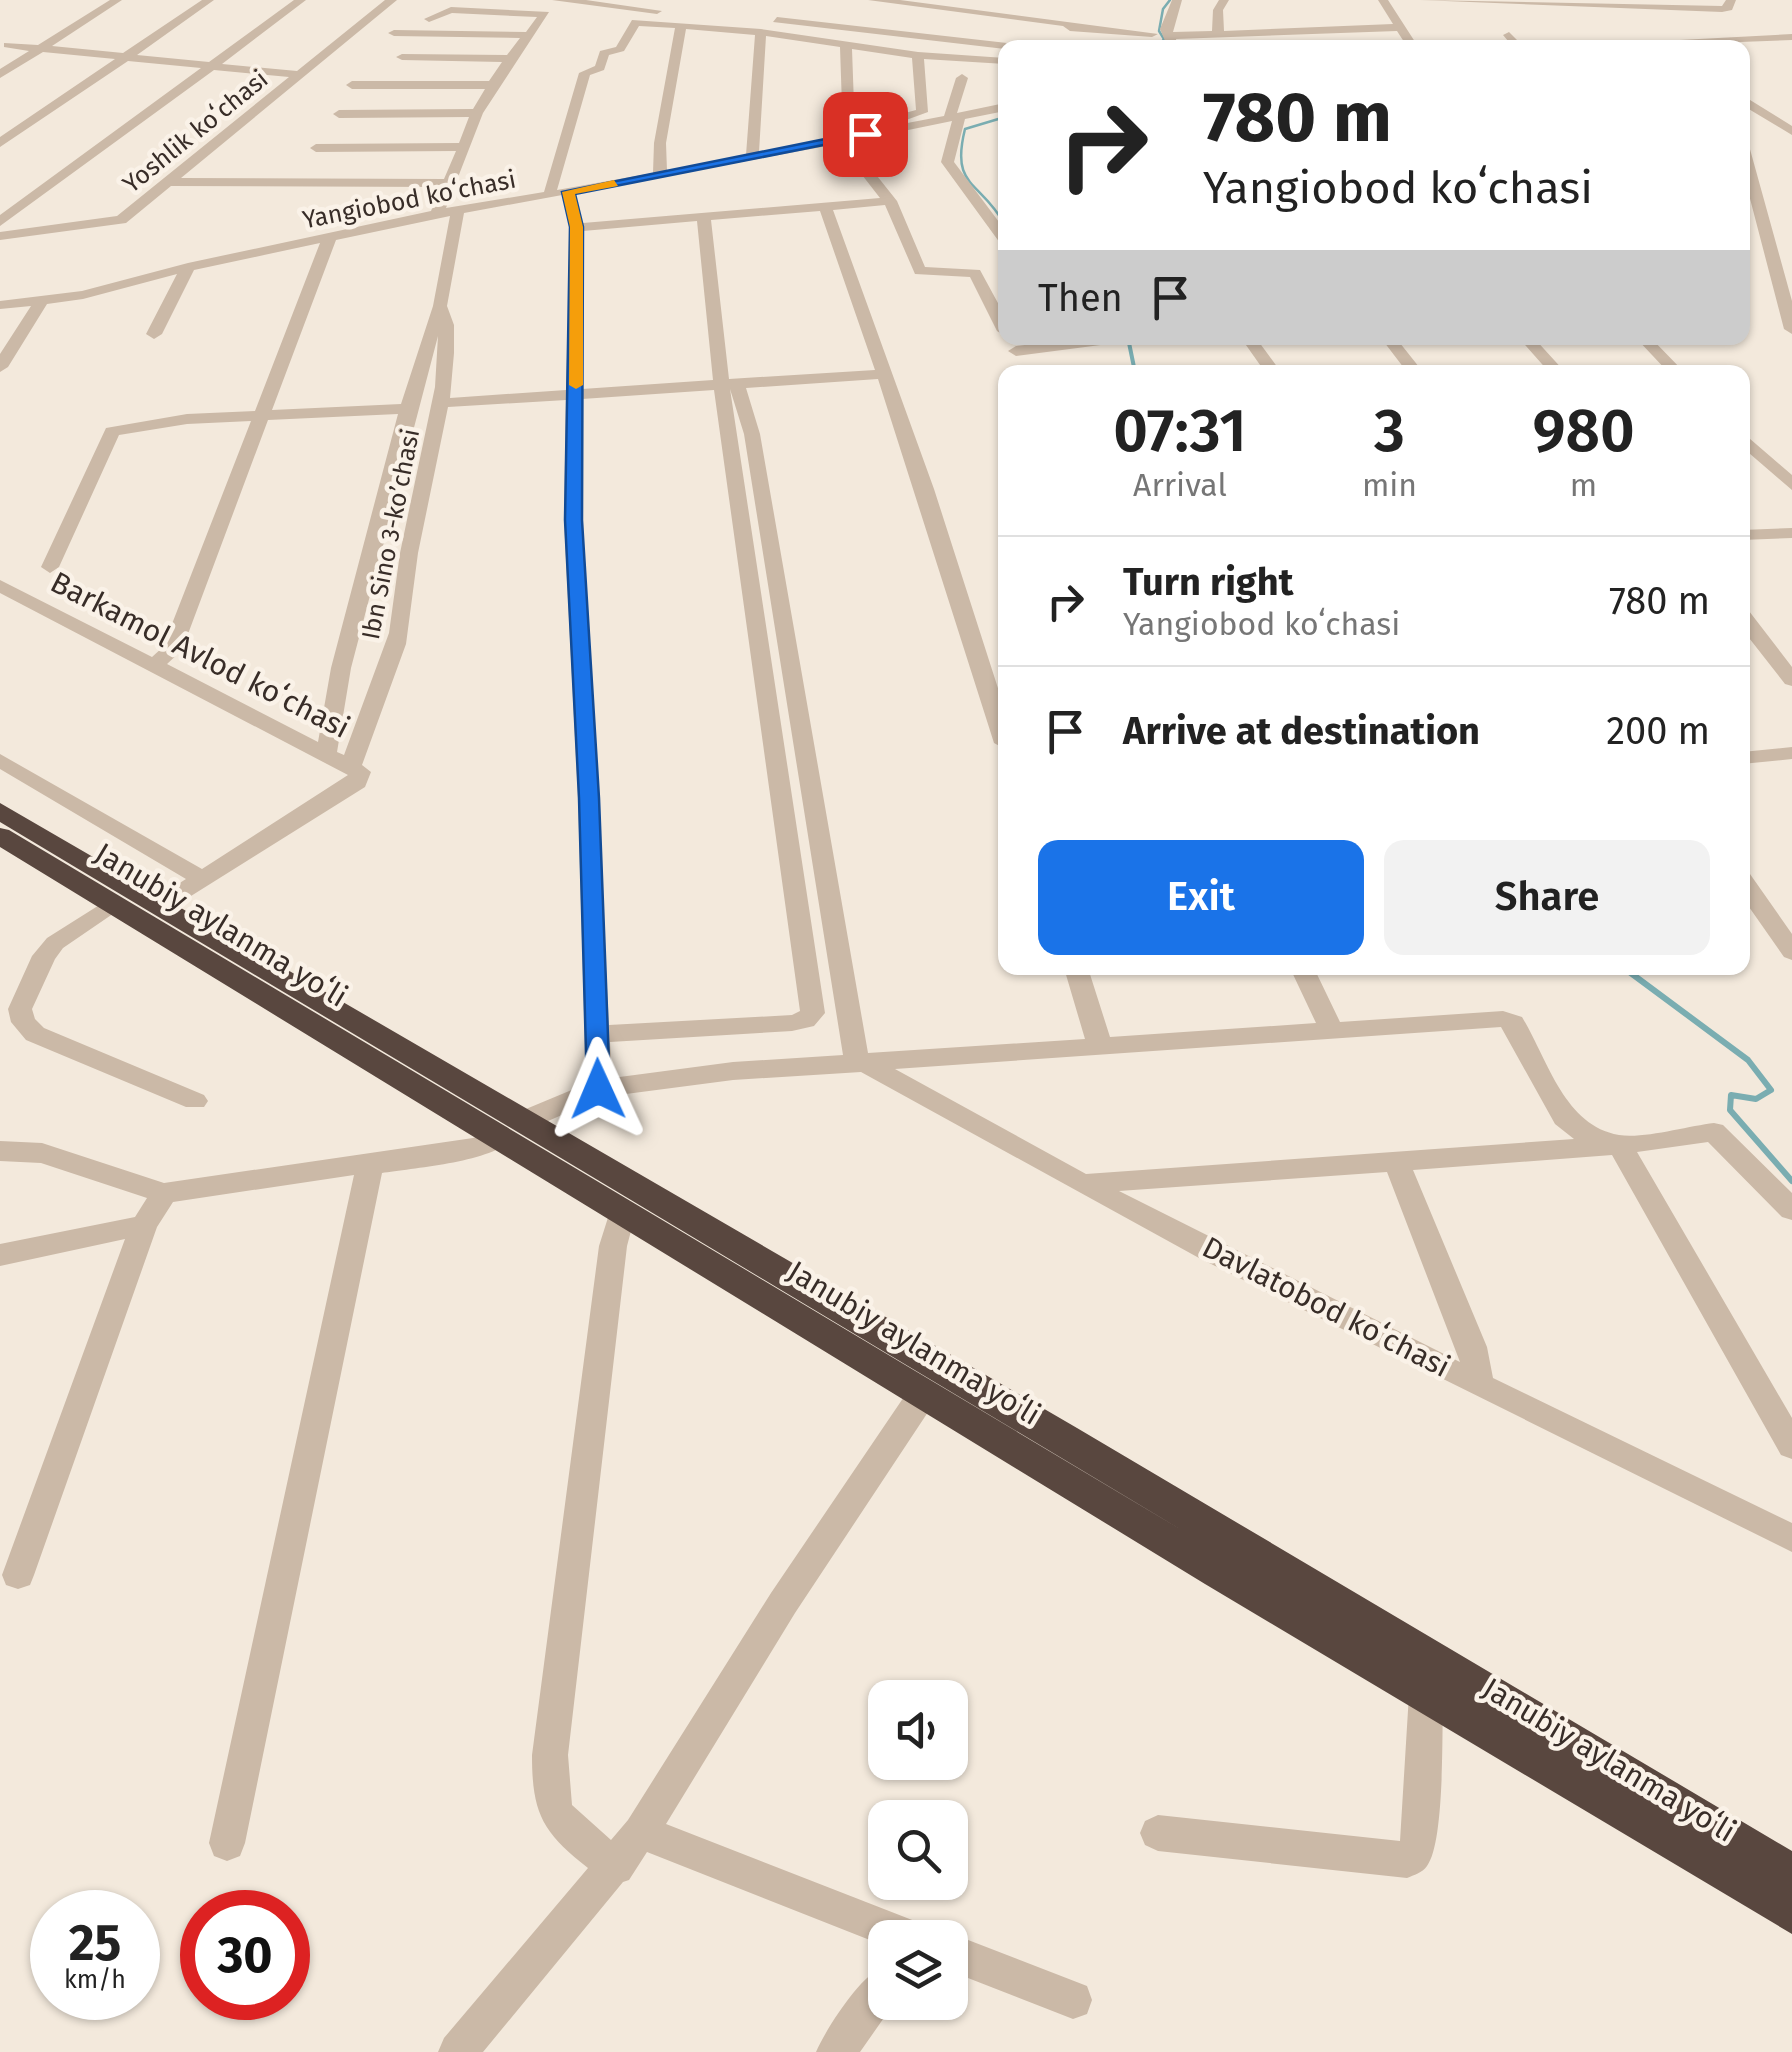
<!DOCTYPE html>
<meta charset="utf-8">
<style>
:root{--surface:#fff;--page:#f2f2f2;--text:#222;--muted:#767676;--line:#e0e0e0;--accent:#1a73e8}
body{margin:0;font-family:"Fira Sans",sans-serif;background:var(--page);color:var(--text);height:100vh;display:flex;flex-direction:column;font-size:38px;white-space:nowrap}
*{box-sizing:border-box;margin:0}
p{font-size:32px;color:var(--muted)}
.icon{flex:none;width:55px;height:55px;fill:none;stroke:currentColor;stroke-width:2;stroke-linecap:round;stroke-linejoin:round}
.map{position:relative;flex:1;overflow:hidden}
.side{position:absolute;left:998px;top:365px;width:752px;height:610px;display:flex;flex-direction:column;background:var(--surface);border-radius:20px;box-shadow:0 2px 8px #0004}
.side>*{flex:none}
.top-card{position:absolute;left:998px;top:40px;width:752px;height:305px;border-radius:20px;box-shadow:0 2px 8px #0004;background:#fff;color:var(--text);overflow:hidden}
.tools{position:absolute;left:868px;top:1680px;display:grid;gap:20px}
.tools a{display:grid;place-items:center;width:100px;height:100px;border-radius:20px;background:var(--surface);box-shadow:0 2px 8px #0004;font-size:50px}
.speed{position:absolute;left:30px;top:1890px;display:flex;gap:20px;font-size:50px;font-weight:700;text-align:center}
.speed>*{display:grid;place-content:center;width:130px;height:130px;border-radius:50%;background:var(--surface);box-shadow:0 2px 8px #0004;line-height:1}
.speed small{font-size:25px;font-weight:400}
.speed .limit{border:15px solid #d22;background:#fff;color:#111}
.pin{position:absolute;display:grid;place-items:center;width:85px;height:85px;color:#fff;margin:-42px;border-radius:20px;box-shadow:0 5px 15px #0006}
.me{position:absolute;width:110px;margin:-55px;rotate:359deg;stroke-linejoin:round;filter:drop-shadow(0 0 8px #0008)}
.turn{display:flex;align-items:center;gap:35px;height:210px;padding:0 40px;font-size:45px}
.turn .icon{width:130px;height:130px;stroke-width:2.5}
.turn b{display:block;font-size:70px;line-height:85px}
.then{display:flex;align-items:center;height:95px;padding:0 40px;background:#0003;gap:20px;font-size:38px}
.eta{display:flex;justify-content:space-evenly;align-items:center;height:170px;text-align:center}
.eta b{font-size:60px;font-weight:600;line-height:70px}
.primary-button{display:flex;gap:20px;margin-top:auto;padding:20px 40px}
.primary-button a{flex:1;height:115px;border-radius:20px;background:var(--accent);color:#fff;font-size:40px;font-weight:600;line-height:115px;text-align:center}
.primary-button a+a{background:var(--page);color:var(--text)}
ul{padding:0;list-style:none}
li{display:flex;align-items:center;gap:30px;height:130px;padding:0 40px;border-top:2px solid var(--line)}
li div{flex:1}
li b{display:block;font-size:38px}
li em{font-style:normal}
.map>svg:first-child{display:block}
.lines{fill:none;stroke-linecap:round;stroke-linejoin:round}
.stream-far2{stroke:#7aadb1;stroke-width:2.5}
.stream-far1{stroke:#7aadb1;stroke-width:4}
.stream{stroke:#7aadb1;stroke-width:6}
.minor{fill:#cbb9a7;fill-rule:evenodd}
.highway{fill:#59473f;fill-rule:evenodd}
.route{fill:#1a73e8;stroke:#114b97;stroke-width:2.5}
.slow{fill:#f59e0b}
.labels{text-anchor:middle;stroke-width:9;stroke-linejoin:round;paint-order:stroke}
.far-street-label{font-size:25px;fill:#382d28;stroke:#faf2e8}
.street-label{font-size:30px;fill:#382d28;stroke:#faf2e8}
</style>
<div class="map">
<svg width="1792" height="2052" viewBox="0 0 1792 2052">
<rect width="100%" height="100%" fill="#f3e9dc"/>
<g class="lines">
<path class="stream-far2" d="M1158,48L1164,39L1159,31L1163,9L1170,0
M1005,117L965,129C950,189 981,180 1005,225"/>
<path class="stream-far1" d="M1128,338L1135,372"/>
<path class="stream" d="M1624,968L1748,1060L1771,1090L1756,1099L1731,1095L1730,1110L1792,1181"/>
<path class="minor" d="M110,0H122L52,46L123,53L202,0H214L137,55L209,62L294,0H306L222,64L297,71L385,0H397L181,178L444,179L456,151L316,152L310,148L316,144L459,143L469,117L339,118L333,114L339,110L473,109L485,89H352L346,85L352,81H489L502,62L402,60L396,57L402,54L507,55L520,38L394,36L388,33L394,30L526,32L537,17L452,13L429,22L424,19L451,7L549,12L483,113L446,208L544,192L579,73L595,66L600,51L616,47L632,20L761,29L918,52L1005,58V64L924,59L928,112L898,123L894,116L916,110L912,58L852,49L855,133L944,116L956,78L962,74L968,78L957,113L1005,103V111L965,119L954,162L1005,230V244L1000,243L941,162L952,121L850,142L897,201L925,267L980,270L1005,316V336L997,331L970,277L915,274L885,205L833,210L934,489L1005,710V749L994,743L878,379L746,388L760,434L868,1053L1085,1039L1064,968H1088L1110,1037L1316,1023L1290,968H1314L1340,1022L1503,1011L1522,1017C1547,1058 1564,1126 1619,1135C1644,1139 1688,1126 1714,1123L1723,1125L1792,1193V1220L1782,1217L1708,1142L1637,1152L1792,1418V1459L1781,1455L1612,1155L1413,1170L1487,1347L1493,1378L1792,1523V1552L1199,1258L861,1072L733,1080L603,1097L532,1128H514L510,1121L514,1114L586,1084L578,797L564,520L566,400L448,407L418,553L406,644L362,765L371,772L365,787L167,911H151L147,906L151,901L186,879L0,769V754L202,869L348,775L0,593V580L152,657L163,647L251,421L187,424L119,435L59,567L50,573L41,567L106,428L187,414L255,411L320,243L194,270L162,334L154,339L146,334L177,274L83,299L47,304L8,367L0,372V354L31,306L0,309V301L82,291L188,263L431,211L441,187L171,186L126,223L0,240V232L117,216L289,77L214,70L0,226V215L201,68L128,61L0,147V137L115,59L43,52L0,78V69L29,51L4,47V43L38,45ZM639,26L675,28L654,143L653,173L557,190L590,75L604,70L609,55L624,51ZM686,29L755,35L746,155L667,171L666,143ZM766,36L840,47L843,136L759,152ZM838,144L880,198L571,224L566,390L450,398L454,353V325L447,306L464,213ZM820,211L875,370L729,379L711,220ZM450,216L433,306L401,404L272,410L336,240ZM697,221L713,380L582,389L583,231ZM438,336L435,387L400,553L389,633L344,755L337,752L351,668ZM730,389L744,434L843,1055L733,1062L612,1078L610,1042L792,1031L814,1026L825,1013ZM714,390L800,1011L792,1015L609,1025L582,520V399ZM398,414L331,668L318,742L167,664L182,650L268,420ZM1501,1027L1555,1124L1574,1139L1086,1174L895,1069ZM1387,1172L1460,1362L1119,1191Z
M552,0H586L662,11L657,14Z
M868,0H900L1158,34L1152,37L1070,31L1063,26Z
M1172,0H1182L1173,32L1212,31L1213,10L1219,0H1229L1223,10L1224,31L1393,24L1378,0H1388L1419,48H1408L1397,31L1176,39L1178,48H1168L1160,29Z
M1420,0L1722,6L1726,0H1736L1732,10L1722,12Z
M777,17L1025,45L1030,48L1005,49L773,22Z
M1509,32L1525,48H1514L1503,35Z
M1792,34V40L1579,48L1584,45Z
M1742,95L1792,126V135L1742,105Z
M1742,138L1748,142L1792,301V334L1784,329L1742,168Z
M1084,338H1124L1116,343L1016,356L1008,351L1016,346Z
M1241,338H1256L1281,372H1265Z
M1381,338H1396L1423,372H1407Z
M1519,338H1534L1565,372H1549Z
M1636,338H1651L1684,372H1668Z
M1742,432L1792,475V490L1742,447Z
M1792,528V538L1742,540V530Z
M1742,609L1749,611L1792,667V686L1785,684L1742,629Z
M1792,747V759L1742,764V752Z
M1742,872L1750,874L1792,934V960L1784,957L1742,897Z
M112,897L124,904L120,909L63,948L55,959L32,1009L35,1019L44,1028L204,1095L208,1101L204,1107H186L26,1040L11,1022L8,1009L32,956L47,938Z
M500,1128L509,1130L513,1137C497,1162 412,1168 382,1173L245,1843L240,1856L227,1861L214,1856L209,1843L354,1175L173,1202L157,1227L34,1575L30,1585L18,1589L6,1585L2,1575L125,1239L0,1266V1244L135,1217L147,1198L41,1163L0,1161V1141L42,1143L164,1183L473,1138Z
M622,1202L632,1205L636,1212L627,1246L568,1755L572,1805L611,1840L628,1820L771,1593L912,1385L923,1382L934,1385L938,1394L934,1403L795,1613L666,1824L925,1925L931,1938H885V1946L647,1852L629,1880L623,1882L483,2052H438L444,2038L588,1868C542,1832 532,1813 532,1755L599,1246L612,1205Z
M1426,1678L1438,1683L1443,1694C1442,1729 1445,1842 1427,1866C1422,1873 1414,1875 1407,1878L1158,1851L1145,1845L1140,1833L1145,1821L1158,1815L1400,1841L1409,1694L1414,1683Z
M950,1933L1087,1986L1092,2000L1087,2014L1073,2019L950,1971V1938H939Z
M885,1965V2002H895L860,2052H816C827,2027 861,1975 885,1965Z"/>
<path class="highway" d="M0,803L1077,1428L1792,1851V1934L1205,1584L0,847V828L9,830L1190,1535L0,822Z"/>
</g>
<path class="route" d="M865,131L869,136L575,194L583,227L582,520L599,798L610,1089L598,1097L587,1089L579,798L565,520L570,227L562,192Z"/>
<path class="slow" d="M614,180L618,186L575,194L583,227V385L576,389L569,385L570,227L562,192Z"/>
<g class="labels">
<g class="far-street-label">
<text transform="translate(195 131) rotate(-39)" y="9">Yoshlik koʻchasi</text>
<text transform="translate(409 199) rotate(-11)" y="9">Yangiobod koʻchasi</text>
<text transform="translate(390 534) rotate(-79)" y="9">Ibn Sino 3-koʼchasi</text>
</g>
<g class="street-label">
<text transform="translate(200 655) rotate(27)" y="10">Barkamol Avlod koʻchasi</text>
<text transform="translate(221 925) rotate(31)" y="10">Janubiy aylanma yoʻli</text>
<text transform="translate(1326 1307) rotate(27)" y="10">Davlatobod koʻchasi</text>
<text transform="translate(914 1343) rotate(31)" y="10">Janubiy aylanma yoʻli</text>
<text transform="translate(1609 1760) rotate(31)" y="10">Janubiy aylanma yoʻli</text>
</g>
</g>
</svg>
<div class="tools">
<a><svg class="icon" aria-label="sound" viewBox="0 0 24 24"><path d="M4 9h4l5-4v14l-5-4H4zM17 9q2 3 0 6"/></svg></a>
<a><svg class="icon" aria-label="search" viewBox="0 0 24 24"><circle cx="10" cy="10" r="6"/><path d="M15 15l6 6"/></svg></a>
<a><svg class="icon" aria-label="layers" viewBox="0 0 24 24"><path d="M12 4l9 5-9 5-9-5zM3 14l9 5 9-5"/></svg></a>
</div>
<div class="speed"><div>25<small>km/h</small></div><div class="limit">30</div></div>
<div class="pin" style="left:865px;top:134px;background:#d93025"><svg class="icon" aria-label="arrive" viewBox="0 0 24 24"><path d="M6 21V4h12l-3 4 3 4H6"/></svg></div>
<svg class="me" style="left:598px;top:1089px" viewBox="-20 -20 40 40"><path d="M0-17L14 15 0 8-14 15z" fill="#1a73e8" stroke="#fff" stroke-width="4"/></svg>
<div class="top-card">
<div class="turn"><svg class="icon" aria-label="right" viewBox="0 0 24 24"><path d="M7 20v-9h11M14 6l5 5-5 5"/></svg><div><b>780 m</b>Yangiobod koʻchasi</div></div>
<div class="then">Then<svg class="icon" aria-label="arrive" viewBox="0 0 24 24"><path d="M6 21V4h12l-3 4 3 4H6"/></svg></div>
</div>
<section class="side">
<div class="eta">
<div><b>07:31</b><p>Arrival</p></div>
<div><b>3</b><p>min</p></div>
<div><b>980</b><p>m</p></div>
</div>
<ul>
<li><svg class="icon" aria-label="right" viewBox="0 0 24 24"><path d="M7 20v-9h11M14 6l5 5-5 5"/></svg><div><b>Turn right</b><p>Yangiobod koʻchasi</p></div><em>780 m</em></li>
<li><svg class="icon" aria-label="arrive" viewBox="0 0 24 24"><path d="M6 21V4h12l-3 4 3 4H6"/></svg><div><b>Arrive at destination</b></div><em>200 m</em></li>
</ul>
<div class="primary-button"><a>Exit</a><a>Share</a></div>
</section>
</div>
